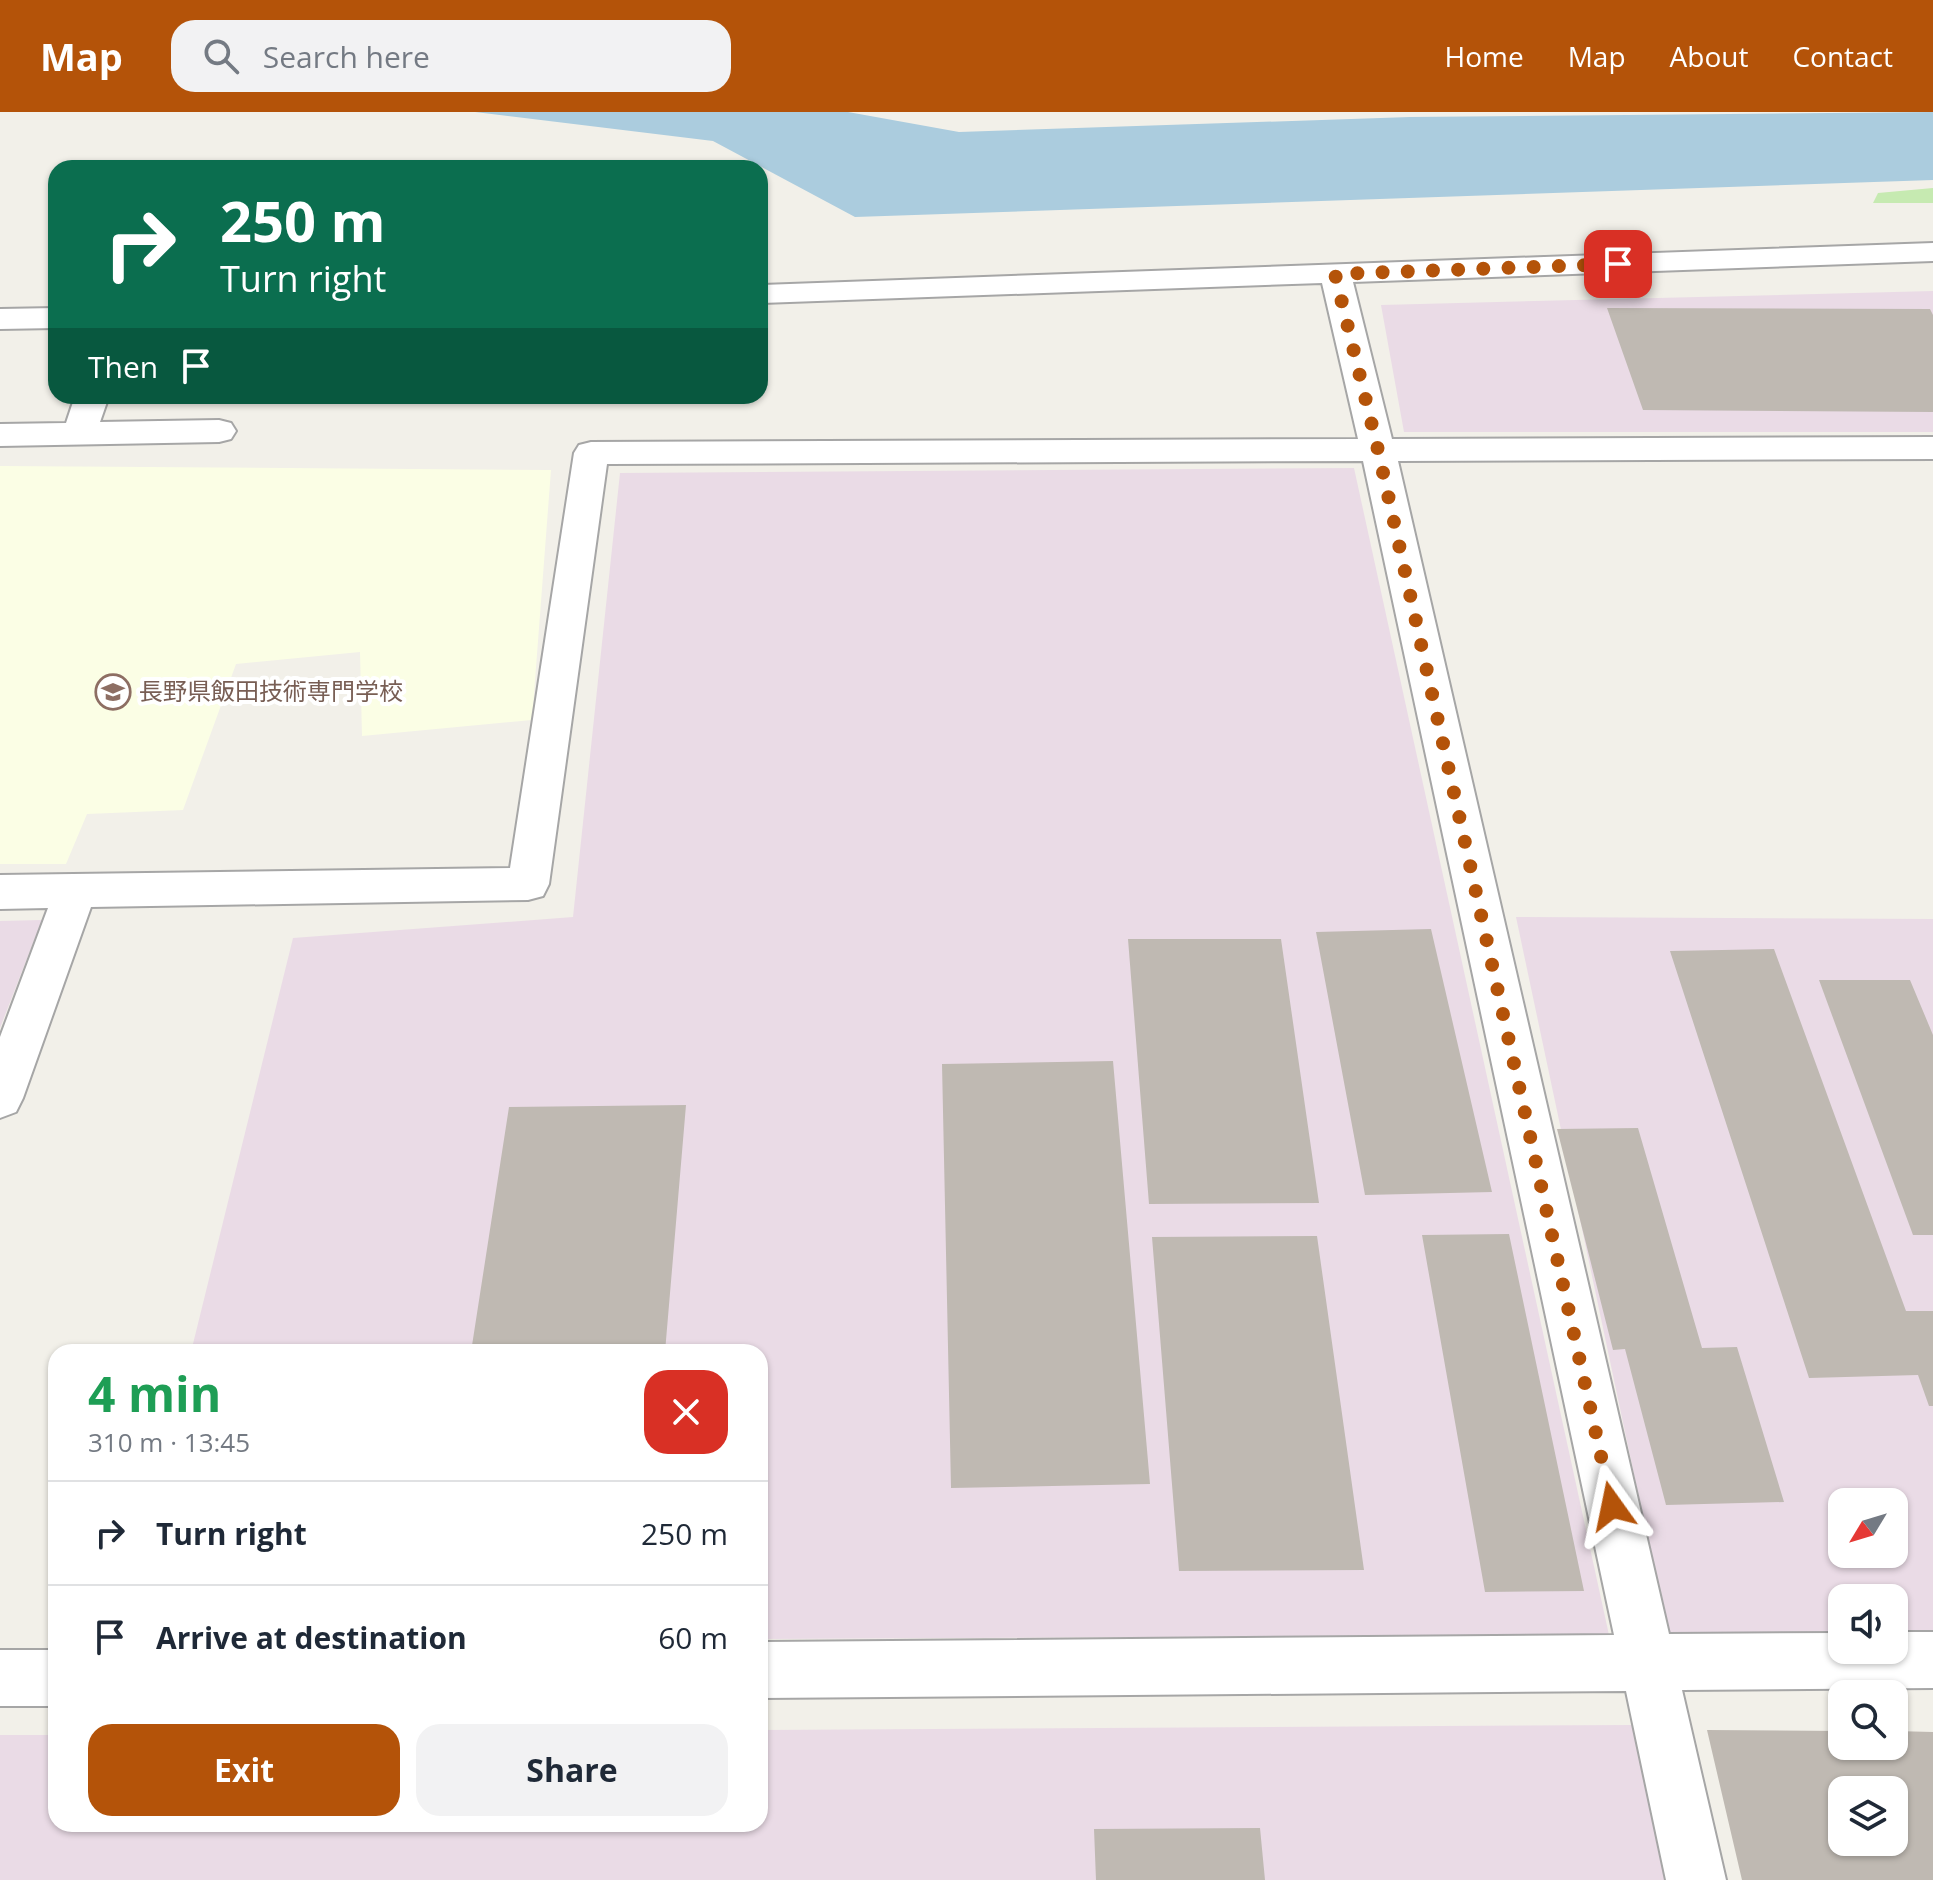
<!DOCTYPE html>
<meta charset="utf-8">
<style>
:root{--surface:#fff;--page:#f2f2f3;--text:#1f2937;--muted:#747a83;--line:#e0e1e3;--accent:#b45309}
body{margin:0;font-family:"Open Sans","Noto Sans JP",sans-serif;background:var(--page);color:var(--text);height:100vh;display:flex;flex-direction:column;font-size:30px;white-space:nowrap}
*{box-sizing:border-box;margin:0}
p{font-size:26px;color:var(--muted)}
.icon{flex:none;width:44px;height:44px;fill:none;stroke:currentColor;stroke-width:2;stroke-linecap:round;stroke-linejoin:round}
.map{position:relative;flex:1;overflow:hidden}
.details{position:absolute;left:48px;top:1232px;width:720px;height:488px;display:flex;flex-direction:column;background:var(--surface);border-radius:24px;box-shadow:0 2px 6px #0004}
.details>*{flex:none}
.hud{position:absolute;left:48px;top:48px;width:720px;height:244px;border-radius:24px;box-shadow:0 2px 6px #0004;background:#0b6e4f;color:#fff;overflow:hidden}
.needle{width:52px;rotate:232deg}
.buttons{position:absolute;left:1828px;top:1376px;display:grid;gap:16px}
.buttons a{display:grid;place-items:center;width:80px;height:80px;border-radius:16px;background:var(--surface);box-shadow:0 2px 6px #0004;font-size:40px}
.pin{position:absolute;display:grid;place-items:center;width:68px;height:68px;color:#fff;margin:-34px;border-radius:16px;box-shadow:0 4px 12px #0006}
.me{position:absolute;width:88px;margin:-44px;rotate:348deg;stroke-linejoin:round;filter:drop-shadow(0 0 6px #0008)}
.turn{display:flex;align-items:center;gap:28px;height:168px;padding:0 40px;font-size:36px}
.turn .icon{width:104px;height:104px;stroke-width:2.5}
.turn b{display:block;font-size:56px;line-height:68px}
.then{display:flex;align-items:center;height:76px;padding:0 40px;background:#0003;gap:16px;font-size:30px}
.round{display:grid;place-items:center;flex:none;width:84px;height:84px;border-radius:24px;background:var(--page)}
.headline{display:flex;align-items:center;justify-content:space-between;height:136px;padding:0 40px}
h1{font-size:48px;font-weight:700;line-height:60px;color:#1e9e55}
.button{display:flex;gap:16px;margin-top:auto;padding:16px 40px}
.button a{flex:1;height:92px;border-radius:24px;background:var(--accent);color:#fff;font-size:32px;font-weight:700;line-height:92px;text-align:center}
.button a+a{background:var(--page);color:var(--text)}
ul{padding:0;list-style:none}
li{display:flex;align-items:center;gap:24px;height:104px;padding:0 40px;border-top:2px solid var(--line)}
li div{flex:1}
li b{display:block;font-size:30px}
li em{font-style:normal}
header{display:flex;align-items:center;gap:48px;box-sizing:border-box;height:112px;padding:0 40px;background:var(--accent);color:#fff}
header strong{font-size:38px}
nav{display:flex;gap:44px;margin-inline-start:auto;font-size:28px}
.search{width:560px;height:72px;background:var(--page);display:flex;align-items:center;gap:20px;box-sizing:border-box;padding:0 28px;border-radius:24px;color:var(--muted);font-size:30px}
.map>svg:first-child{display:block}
.industrial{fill:#eadbe6;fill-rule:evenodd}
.education{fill:#fbfee5}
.grass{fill:#c6eab1}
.water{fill:#abccde}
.building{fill:#bfb9b2;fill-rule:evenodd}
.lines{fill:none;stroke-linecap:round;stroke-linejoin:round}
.minor-casing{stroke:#a6a6a6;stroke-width:4}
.minor{fill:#fff;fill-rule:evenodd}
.route{stroke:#b45309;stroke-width:14;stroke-dasharray:0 25.2}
.labels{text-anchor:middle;stroke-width:8;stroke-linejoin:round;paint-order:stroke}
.education-label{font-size:24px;fill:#785e54;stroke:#fff;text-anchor:start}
</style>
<header>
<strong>Map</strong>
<div class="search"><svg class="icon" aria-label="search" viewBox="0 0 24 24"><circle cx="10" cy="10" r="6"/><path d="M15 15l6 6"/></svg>Search here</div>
<nav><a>Home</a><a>Map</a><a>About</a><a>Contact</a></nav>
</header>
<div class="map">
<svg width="1933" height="1768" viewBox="0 0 1933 1768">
<rect width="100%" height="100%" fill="#f2f0e9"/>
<path class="industrial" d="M1933,179V320H1404L1381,193Z
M1354,356L1609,1523L760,1527V1240H191L293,826L573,805L620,361Z
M1516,805L1933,807V1522L1894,1523V1486H1842V1523H1668ZM1842,1390H1894V1442H1842Z
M42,808L0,916V809Z
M1632,1613L1666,1768H0V1623H56V1712H760V1618Z"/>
<path class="education" d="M0,354L551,358L532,608L362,624L360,540L236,552L183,698L87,702L66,752H0Z"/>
<path class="grass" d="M1933,76V91H1873L1878,81Z"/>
<path class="water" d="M475,0H848L959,20L1410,5L1933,0V68L855,105L713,29Z"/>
<path class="building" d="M1607,196L1930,197L1933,203V300L1643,298Z
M1431,817L1492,1080L1365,1083L1316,820Z
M1128,827H1281L1319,1091L1149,1092Z
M1774,837L1906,1199H1933V1294H1929L1918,1263L1809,1266L1670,839Z
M1819,868H1910L1933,923V1123H1913Z
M1113,949L1150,1372L951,1376L942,952Z
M686,993L665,1240H471L509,995Z
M1638,1016L1702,1236L1737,1235L1784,1390L1666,1393L1625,1237L1613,1238L1557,1017Z
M1509,1122L1584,1479L1485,1480L1422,1123Z
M1317,1124L1364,1458L1179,1459L1152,1125Z
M1707,1618L1842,1619V1634H1894V1619L1933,1620V1768H1742ZM1842,1678H1894V1730H1842Z
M1260,1716L1265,1768H1096L1094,1717Z"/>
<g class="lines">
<defs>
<path id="minor" d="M1933,131V149L1353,170L1392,327L1933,325V347L1398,349L1669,1522L1842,1521V1538H1894V1520H1933V1576L1682,1578L1726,1768H1666L1626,1579L760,1586V1530L1614,1523L1363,349L607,352L549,772L543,784L528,788L91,795L23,986L16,1000L0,1006V925L48,796L0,797V763L510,756L574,341L579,333L591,330L1358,327L1322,171L760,191V173Z
M56,196V216L0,217V197Z
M75,284H109L100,310L219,308L231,311L236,319L231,327L219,330L0,334V312L66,311Z
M0,1538H56V1594H0Z"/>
</defs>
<use href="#minor" class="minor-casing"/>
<use href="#minor" class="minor"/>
</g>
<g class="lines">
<path class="route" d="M1612,1394L1378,338L1335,162L1618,152"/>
</g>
<defs>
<symbol id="university-ring" viewBox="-11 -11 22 22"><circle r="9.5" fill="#fff" stroke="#8d6e63" stroke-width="1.5"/><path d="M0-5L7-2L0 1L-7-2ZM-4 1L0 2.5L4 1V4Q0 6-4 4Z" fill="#8d6e63"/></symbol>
</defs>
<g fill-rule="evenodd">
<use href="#university-ring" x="93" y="560" width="40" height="40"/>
</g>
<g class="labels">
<g class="education-label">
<text x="139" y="588">長野県飯田技術専門学校</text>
</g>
</g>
</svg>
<div class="buttons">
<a><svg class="needle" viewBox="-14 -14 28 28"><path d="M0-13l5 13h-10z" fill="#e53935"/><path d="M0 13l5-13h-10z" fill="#747a83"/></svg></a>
<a><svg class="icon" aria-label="sound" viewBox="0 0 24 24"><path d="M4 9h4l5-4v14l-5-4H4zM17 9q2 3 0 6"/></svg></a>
<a><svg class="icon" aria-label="search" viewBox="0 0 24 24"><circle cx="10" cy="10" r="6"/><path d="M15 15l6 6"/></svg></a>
<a><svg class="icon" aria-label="layers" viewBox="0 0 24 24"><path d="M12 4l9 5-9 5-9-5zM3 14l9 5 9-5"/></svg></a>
</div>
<div class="pin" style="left:1618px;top:152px;background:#d93025"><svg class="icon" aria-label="arrive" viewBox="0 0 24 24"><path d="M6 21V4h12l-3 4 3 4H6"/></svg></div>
<svg class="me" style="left:1612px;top:1394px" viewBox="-20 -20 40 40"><path d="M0-17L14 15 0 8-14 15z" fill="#b45309" stroke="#fff" stroke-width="4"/></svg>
<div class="hud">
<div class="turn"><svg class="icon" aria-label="right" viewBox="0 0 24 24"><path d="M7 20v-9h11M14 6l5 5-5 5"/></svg><div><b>250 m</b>Turn right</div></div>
<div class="then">Then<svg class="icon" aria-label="arrive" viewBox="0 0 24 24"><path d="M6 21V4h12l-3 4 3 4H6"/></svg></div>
</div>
<section class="details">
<div class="headline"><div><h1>4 min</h1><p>310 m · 13:45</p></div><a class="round" style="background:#d93025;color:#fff"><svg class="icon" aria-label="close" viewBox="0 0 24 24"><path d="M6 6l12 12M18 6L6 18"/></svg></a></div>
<ul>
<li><svg class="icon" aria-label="right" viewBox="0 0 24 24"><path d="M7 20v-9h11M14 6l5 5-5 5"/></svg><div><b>Turn right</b></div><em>250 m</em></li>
<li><svg class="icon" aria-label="arrive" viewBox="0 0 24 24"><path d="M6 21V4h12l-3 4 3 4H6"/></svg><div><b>Arrive at destination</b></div><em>60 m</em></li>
</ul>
<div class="button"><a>Exit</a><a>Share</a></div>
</section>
</div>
